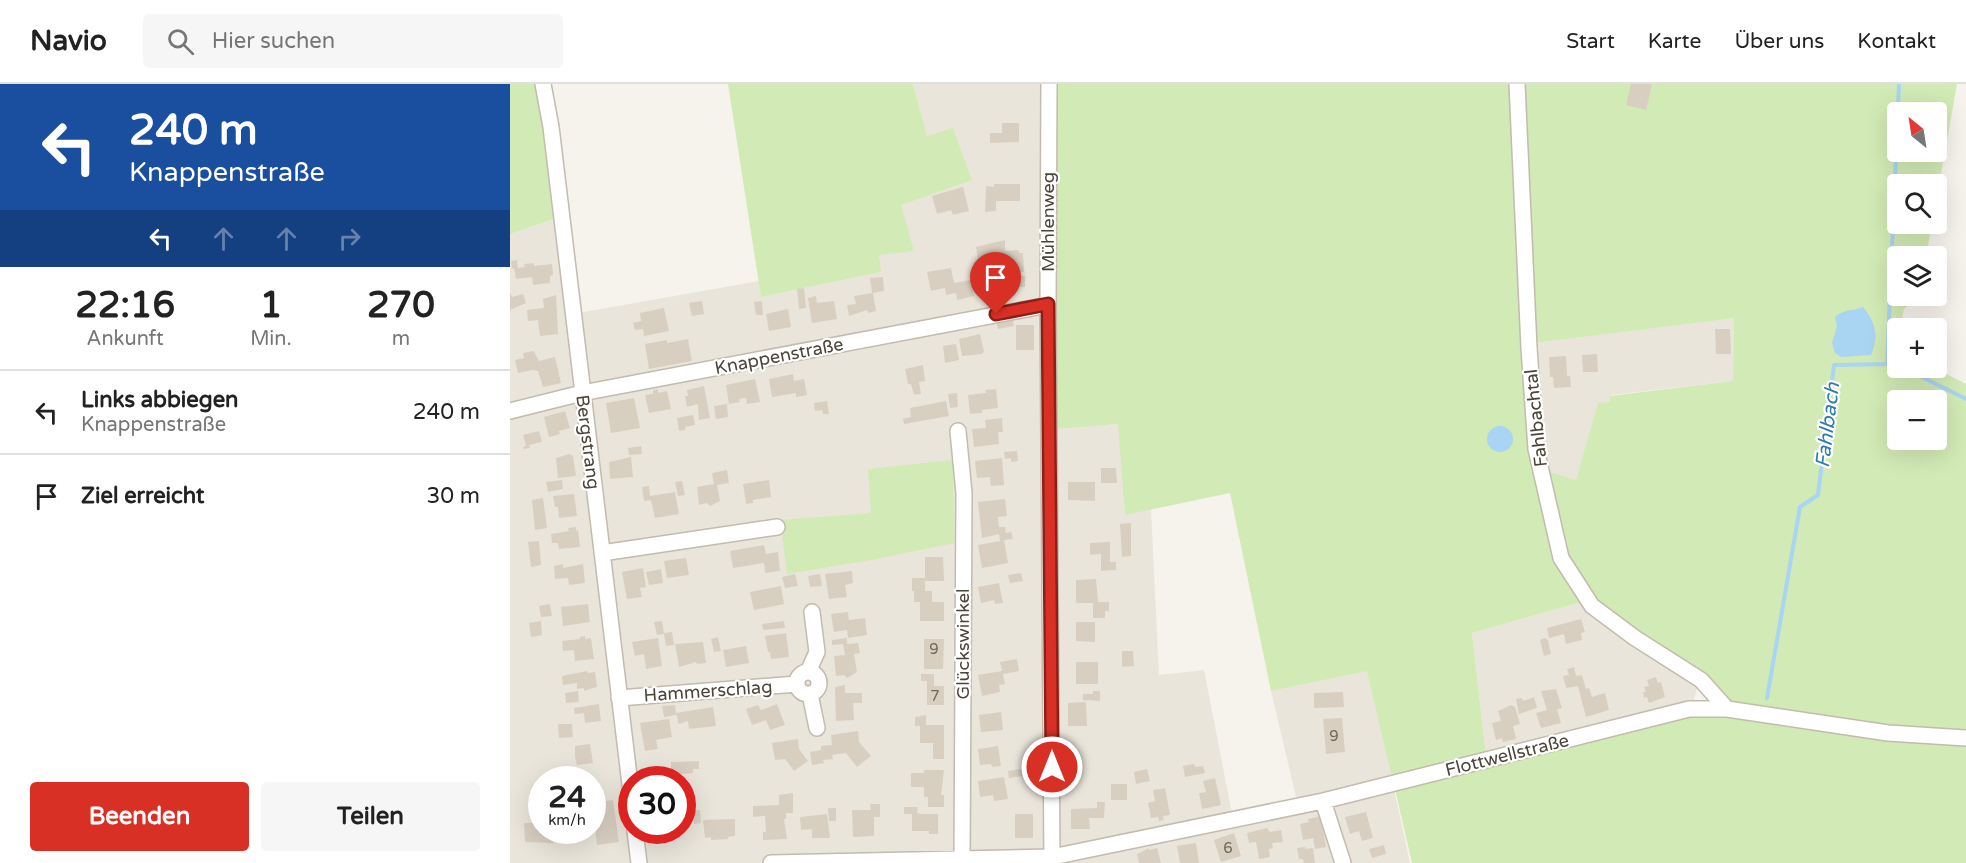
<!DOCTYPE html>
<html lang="de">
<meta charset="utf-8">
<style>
:root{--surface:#fff;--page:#f6f6f6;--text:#222;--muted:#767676;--line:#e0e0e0;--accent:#d93025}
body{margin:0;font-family:"Varela Round",sans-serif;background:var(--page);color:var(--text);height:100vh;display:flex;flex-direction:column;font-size:22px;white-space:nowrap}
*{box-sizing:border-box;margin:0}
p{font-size:20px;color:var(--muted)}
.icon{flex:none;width:33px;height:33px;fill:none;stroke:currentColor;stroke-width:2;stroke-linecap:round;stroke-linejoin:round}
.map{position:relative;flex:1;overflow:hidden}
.side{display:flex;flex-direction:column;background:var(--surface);width:510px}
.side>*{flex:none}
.top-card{background:#1a4fa0;color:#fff;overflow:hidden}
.needle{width:39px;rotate:330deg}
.fabs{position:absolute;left:1377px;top:18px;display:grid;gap:12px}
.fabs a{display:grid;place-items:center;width:60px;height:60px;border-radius:6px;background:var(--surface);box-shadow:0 6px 24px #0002;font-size:30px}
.speed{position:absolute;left:18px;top:682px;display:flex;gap:12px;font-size:30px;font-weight:700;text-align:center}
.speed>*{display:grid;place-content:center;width:78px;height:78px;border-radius:50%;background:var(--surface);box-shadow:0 6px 24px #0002;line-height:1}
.speed small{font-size:15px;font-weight:400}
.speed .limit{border:9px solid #d22;background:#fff;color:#111}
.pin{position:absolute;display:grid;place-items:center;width:51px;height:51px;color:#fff;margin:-62px -26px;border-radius:50% 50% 50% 0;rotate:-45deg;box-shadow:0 0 6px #0007}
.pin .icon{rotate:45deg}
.me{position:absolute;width:66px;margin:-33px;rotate:0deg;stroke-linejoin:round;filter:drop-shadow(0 0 4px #0008)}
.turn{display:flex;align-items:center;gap:21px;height:126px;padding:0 30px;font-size:27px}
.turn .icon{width:78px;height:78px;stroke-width:2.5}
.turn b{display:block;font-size:42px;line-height:51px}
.lanes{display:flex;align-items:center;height:57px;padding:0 30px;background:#0003;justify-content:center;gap:30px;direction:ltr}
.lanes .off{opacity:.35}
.eta{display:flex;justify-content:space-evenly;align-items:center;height:102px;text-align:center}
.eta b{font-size:36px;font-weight:700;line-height:42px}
.cta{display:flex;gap:12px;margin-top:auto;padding:12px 30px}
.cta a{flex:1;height:69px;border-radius:6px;background:var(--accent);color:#fff;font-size:24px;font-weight:700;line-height:69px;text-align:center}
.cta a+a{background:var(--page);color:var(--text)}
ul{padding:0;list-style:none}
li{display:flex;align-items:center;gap:18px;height:84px;padding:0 30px;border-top:2px solid var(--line)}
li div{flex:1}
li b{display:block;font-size:22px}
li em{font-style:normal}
header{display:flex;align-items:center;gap:36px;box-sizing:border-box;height:84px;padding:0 30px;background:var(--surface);border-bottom:2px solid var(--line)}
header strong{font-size:28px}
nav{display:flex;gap:33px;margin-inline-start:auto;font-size:21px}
.search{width:420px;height:54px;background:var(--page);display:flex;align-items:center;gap:15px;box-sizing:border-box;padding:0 21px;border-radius:6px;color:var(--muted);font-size:22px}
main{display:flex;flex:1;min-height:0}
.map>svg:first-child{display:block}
.residential{fill:#eae5da;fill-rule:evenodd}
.green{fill:#d2eab5;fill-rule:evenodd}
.water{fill:#a9d4f2}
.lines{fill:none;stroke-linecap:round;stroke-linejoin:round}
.stream{stroke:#a9d4f2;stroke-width:4}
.building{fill:#d8cfc1}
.street-casing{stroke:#c2bbae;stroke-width:18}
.street{stroke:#fff;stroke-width:15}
.route-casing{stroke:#8d1f18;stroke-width:15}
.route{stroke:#d93025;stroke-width:10}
.labels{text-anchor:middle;stroke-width:4.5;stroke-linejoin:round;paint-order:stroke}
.number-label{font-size:15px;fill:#6e675b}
.street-label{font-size:18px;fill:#4b4439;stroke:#fff}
.water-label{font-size:20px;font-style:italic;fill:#2e7ab2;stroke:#fff}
</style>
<header>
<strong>Navio</strong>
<div class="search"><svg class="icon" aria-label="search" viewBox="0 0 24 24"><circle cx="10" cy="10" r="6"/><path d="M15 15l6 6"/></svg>Hier suchen</div>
<nav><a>Start</a><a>Karte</a><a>Über uns</a><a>Kontakt</a></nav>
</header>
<main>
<section class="side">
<div class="top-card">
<div class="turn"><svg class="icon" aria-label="left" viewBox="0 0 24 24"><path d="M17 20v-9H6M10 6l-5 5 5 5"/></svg><div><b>240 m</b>Knappenstraße</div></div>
<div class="lanes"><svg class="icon" aria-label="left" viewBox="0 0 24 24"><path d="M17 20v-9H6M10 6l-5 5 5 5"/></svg><svg class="icon off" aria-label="ahead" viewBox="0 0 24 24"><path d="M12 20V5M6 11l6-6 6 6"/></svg><svg class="icon off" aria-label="ahead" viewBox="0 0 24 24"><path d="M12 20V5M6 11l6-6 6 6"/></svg><svg class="icon off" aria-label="right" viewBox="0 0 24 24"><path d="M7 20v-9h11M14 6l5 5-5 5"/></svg></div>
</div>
<div class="eta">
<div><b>22:16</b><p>Ankunft</p></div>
<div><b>1</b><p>Min.</p></div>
<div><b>270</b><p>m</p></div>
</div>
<ul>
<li><svg class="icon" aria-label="left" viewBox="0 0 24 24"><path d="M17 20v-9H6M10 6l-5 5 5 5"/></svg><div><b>Links abbiegen</b><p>Knappenstraße</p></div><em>240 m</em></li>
<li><svg class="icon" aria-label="arrive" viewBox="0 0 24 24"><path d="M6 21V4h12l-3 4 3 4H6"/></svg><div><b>Ziel erreicht</b></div><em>30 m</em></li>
</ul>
<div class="cta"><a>Beenden</a><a>Teilen</a></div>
</section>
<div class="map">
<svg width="1456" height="779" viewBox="0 0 1456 779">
<rect width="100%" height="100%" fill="#f6f3ec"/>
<path class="residential" d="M403,0H530V345L609,340L615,430L641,425L649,591L694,586L724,740L790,730L761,607L858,586L900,779H0V150L46,134L57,231L249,197L251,213L370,188L369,171L391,121L417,52ZM32,696H82V747H32ZM122,696H172V747H122Z
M1224,233L1223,297L1101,311L1100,318L1066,396L1034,386L1024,259Z
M1075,517L1188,599L1183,620L976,672L962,549Z"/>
<path class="green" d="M0,0H27L37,45L46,134L0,150Z
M218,0H403L417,52L443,44L462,96L391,121L404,167L369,171L371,188L251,213Z
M544,0H1003L1018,297L1050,476L1075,517L962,549L976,672L882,695L857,587L761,607L720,409L615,431L608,340L543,345Z
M1012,0H1447L1427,113L1426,100H1388V140H1422L1416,172H1388V212H1408L1394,225L1390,244H1388V284H1425L1456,300V650L1381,646L1221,622L1085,519L1056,476L1034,386L1066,396L1088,319L1100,318V312L1223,297L1224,234L1024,259ZM1388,28H1426V68H1388ZM1388,316H1426V356H1388Z
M443,376L444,459L366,475L277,490L270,436L361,429L358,385Z
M1189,630L1456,656V779H902L885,705Z"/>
<path class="water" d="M1353,223C1366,239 1369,252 1361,271L1331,273L1325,269L1322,259L1327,242L1325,233C1333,225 1344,227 1353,223Z
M977 355a13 13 0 1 1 26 0a13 13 0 1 1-26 0Z"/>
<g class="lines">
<path class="stream" d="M1377,280L1388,281
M1394,284L1456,315
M1257,614L1290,423L1308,411L1324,281L1377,280L1389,0"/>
</g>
<path class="building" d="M1121,0H1142L1136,26L1116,21Z
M492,39H509V58L480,59V49H492Z
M484,100H510V117H486V127L475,128L476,102L484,103Z
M453,103L459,127L443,131L441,126L427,130L422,112Z
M495,156V167L509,166V169H513L514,188H510V192H515V203H494V188H488V173H482V193L471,194L468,177L475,176V174L468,175L466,163Z
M7,176L8,184L15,183L14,180L24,179V182L42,180L43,191L40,192V199L23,201L22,193L6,195L4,184L2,185L1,177Z
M441,184L444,199L461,196L464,212L447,216L446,209L436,211L435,204L421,207L417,188Z
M373,193L374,207L363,209L366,227L358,229L357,226L339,232L337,221L346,220L344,212L362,209L360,194Z
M294,204L296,224L289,225L287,205Z
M0,208L2,213L13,210L16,219L0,226Z
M46,211L48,250L30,252L28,236L18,237L17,226L34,224L33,215Z
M306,212L307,219L324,217L327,235L302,239L298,214Z
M192,217L194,230L182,232L179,219Z
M252,217L253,231H246L244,218Z
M154,224L159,247L134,252L133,245L125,246L123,239L131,237L130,229Z
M278,225L281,243L259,247L256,230Z
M503,235L504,242L488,245L486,238Z
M506,241H524V266H506Z
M1205,245H1220L1221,270H1206Z
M470,250L474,268L472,270L452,272L449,255Z
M178,255L182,277L139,285L135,260L157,256V259Z
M446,260L449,276L435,279L433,262Z
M24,267L29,277L45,273L51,299L33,303L28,287L23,286L8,289L5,276L14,274L13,269Z
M1087,270L1088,288H1073L1072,271Z
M1056,272L1057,292H1060L1061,303L1044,304L1043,293H1040L1039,273Z
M413,281L415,297L409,298L411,310L404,311L401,300H398L395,285Z
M283,290L284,297L294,295L297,311L286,313V309L262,313L259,295Z
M245,295L250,318L237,320L236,314L229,315L230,318L219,320L216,301Z
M194,302L200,334L189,336L188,320L177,323L175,312H178L177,306Z
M148,305V309L157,307L161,325L139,329L135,311L143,310V306Z
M486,305L488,324L472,326V329L460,330L458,311L476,309L475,306Z
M447,309L448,323L440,324L438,310Z
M124,314L130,344L101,349L96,319Z
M317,317L319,330H313L312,326L305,327L304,319Z
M436,317L439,332L394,340L393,335L401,333L400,324Z
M217,320L218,333L206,335L204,322Z
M55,327L60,344L49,347L50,350L39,353L34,333Z
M183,331L185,341L175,343V346L169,347L167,334Z
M492,334L493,348H488L489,360L464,363L462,345L476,344L475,336Z
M29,347L32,358L19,361L20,364L14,365L13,363L16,362L13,351Z
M131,362L132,370L119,371L118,364Z
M507,367L508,377L501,378V374L495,375L494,368Z
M59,370L63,372L66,392L48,394L46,374Z
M121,373L123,393L100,395L99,378Z
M492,374L494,401L481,402L480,393L467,394L465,377Z
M591,384H606L607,399H591Z
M217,386L219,399L207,401L210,417L200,422L197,419L189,421L187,403L204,400L202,389Z
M52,396L53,405L38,408L36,398Z
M259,396L261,413L243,416V419L236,420L233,400Z
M172,397L175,411L168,412L165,398Z
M558,398H585V417L558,416Z
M139,402L140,412L165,408L169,430L145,434L141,416L134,417L132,403Z
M64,410L67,432L49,434L48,423H45L43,412Z
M33,414L37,444L25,446L22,416Z
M495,415L497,432L488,433L489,443H495L496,449L501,448L503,455L494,456L498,479L472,484L468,461L490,457L489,450L472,454L468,418Z
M621,439V472L612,473L610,440Z
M66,443V447L68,446L70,463L49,465L48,459H42L41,450L59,447L58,444Z
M29,457L31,481L21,483L18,458Z
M600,458V478H606V486L591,487V470L580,471V459Z
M254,461L256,470L268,468L270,487L255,489L254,479L223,484L220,467Z
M415,473H433L434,497H415V507H422V518H434V537H410V518H404V507H402V494H415Z
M176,474L179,491L157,494L154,477Z
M53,480V484L73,480L75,499L59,501L58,494L45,495L44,482Z
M133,484L136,503L130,504L132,513L117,515L112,488Z
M151,485L153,499L139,501L136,488Z
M342,487L343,499L335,501L337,513L319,515L315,490Z
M511,489L513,497L500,499L498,491Z
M285,490L288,502L275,504L272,493Z
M310,490L312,502L300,503L298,492Z
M586,495L588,518H599V527H595V534H583V519H566V496Z
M489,499L493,519L485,520L484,516L471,519L468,503Z
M271,502L274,520L244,526L240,508Z
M40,520L42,532L31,533L29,522Z
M78,520L80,538L53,542L51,523Z
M338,528L339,536L355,534L357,551L338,554L337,546L324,548L321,530Z
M1071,535L1075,548L1071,549L1072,556L1056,560L1054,550L1039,554L1037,544Z
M31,537L32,551L21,553L19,539Z
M152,537L154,549L162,548L164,561L156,562L154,550L147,551L144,538Z
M274,537L275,544L253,546L252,540Z
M566,538H585V558L566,557Z
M276,549L279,573L261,575L260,568H258L255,552Z
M75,552V555L81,554L84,575L65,577L64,566L53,567L52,557L70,555V553Z
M208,553L211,567L204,568L201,555Z
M148,554L152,582L136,585L134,570L125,572L122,558Z
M337,554V560L348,559L350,569L344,570L347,588L337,594L334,591L326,592L324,572L335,571L333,560L322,561V556Z
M1035,554L1038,556L1041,570L1034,572L1030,556Z
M414,555H434L433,585H414Z
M193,558L196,579L187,580L186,578L169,583L165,560Z
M236,562L239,579L216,583L213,566Z
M612,567H623L624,582L612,583Z
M507,575L509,587L493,590L495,600L489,601L490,608L472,612L468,591L492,587L490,578Z
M566,578H588V600H566Z
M1064,583L1066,592L1072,591L1076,605L1079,604L1082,613L1095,609L1099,626L1076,633L1068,602L1056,604L1053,592L1059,591L1057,585Z
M77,587L78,589L85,588L87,603L74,607V604L67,605V599L53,601L52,592Z
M411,590H424V602H434V621H417V597H411Z
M1146,593L1148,599L1151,598L1155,613L1139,619L1137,613L1134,614L1133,608H1136L1134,603L1139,602L1137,596Z
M335,601V609H352V619H343L344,636L326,637L325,603Z
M1046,605L1052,624L1047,625L1051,639L1031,644L1026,629L1037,626L1031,607Z
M68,607L69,618L56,619L55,609Z
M583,607H590V617L573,616V610H583Z
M833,608L834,623L804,624V609Z
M1024,613L1027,624L1009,630L1006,615L1012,614L1013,617Z
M576,618L577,642H558V619Z
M89,620L91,637L75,639L74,629L65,630L64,624Z
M267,620L275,641L260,646L256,636L242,641L236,625L248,621L251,626Z
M165,621L166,629L203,623L206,642L179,645L178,637L168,640L167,631L154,633L152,622Z
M1001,621L1005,623L1010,640L1003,642L1006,655L993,658L992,654L986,656L982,639L991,637L988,627Z
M491,628L493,646L471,648L469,631Z
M416,631V641H434V675H423V659H410V642H405V633Z
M832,634L835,668L816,670L813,635Z
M159,635L162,653L146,656L148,665L135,667L130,639Z
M48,640H62L63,653L49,654Z
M348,647L349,658L361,672L347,683L336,669L322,671L323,675L313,676L314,679L302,681L300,668L311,666V662L322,661L321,651Z
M288,655L289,665L298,677L284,687L275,675L265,676L262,659Z
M80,660L83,679L67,681L65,673V662Z
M488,662L491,682L482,683L481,680L470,681L468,665Z
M189,677V685H183V689L171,690V696H146V691L161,690V678Z
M684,680L685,683L693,682L695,689L675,693L673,682Z
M511,685L512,692L499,694L498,687Z
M637,685L640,697L626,700L624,688Z
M414,686H434L431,711H434V723H418V713H414V703H401V689H414Z
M494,693L498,715L484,717L483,711L470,713L468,697Z
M705,694L711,721L692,725L689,709L696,708L693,697Z
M601,700H617V716H601Z
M655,704L660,731L653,732L654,736L649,737L648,733L641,734L638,719L645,717L643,706Z
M283,709V729H276V735H274L277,755L253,756V748H256L255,732L243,733V722L269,721V711Z
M103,716L109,758L87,761L83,729L94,728V717Z
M587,718H595L594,734H579L580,745H561V725L587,724Z
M360,720H370V733H364V752L343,753L342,726H361Z
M394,723H408L407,729L411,730H428V750H419V747H402V730H394Z
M318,724H326V737H319Z
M183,726H190L191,739L184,740Z
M856,728L863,754L852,757L849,747L840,750L835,733Z
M317,730L320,754H302V745L291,746L290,733Z
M505,730H523V754H505Z
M23,732H32V747H69V756L43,757V759L15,758L14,739H23Z
M811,732L816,763L805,765L803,754L793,756L790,740L799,738L798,735Z
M225,735V752L218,753V755L201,756V753L195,754L193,736Z
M757,744L760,748L771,746L773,758L762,759L763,764L759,765L760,773L749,775L746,758L739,759L737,749Z
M155,747H170V754L155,755Z
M724,749L731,772L711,778L704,756Z
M686,759L689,779H670L667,762Z
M874,761L876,770L862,774L859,765Z
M795,763V765L803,764L805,779H794L793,775H789L787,764Z
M639,764V766L647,764L651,779H629L627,770Z"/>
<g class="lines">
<defs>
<path id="street" d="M33,0L41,43L122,717
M539,0L538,221L542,779
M1007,0L1019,264L1026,365L1051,474L1082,522L1125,554L1191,596L1217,625
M0,327L72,309L538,221
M448,347L454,409L452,774
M92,469L267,443
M298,588L307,568L302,528
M287 599a11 11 0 1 1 22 0a11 11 0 1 1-22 0Z
M300,610L307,644
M109,614L287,600
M813,717L833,779
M125,747L129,779
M261,779L542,773L813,717L1179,625H1217L1378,649L1456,654"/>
</defs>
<use href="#street" class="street-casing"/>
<use href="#street" class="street"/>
</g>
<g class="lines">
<defs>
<path id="route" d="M486,230L538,220L542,683"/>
</defs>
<use href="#route" class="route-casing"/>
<use href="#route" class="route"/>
</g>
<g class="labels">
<g class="number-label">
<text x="424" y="570">9</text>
<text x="425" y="617">7</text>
<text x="824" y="657">9</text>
<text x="718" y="769">6</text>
</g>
<g class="street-label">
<text transform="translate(538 138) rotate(-90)" y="6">Mühlenweg</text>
<text transform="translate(269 272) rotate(-11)" y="6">Knappenstraße</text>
<text transform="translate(1026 334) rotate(-96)" y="6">Fahlbachtal</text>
<text transform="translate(78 358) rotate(83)" y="6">Bergstrang</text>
<text transform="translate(453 560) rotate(-90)" y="6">Glückswinkel</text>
<text transform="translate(198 607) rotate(-4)" y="6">Hammerschlag</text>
<text transform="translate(997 671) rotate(-14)" y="6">Flottwellstraße</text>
</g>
<g class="water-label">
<text transform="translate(1317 341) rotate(-83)" y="7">Fahlbach</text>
</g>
</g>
</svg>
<div class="fabs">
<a><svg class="needle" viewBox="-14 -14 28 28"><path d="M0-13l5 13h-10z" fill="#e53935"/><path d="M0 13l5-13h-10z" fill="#767676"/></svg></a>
<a><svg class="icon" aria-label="search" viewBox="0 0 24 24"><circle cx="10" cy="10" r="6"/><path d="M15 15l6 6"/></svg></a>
<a><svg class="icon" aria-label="layers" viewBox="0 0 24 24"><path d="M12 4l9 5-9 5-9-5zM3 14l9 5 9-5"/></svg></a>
<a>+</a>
<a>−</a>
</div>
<div class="speed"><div>24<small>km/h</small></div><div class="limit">30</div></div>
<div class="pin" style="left:486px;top:230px;background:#d93025"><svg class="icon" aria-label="arrive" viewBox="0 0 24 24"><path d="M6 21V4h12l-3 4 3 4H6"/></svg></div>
<svg class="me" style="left:542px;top:683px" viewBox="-20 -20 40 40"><circle r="17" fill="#d93025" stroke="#fff" stroke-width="3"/><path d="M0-11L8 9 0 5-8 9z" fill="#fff"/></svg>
</div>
</main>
